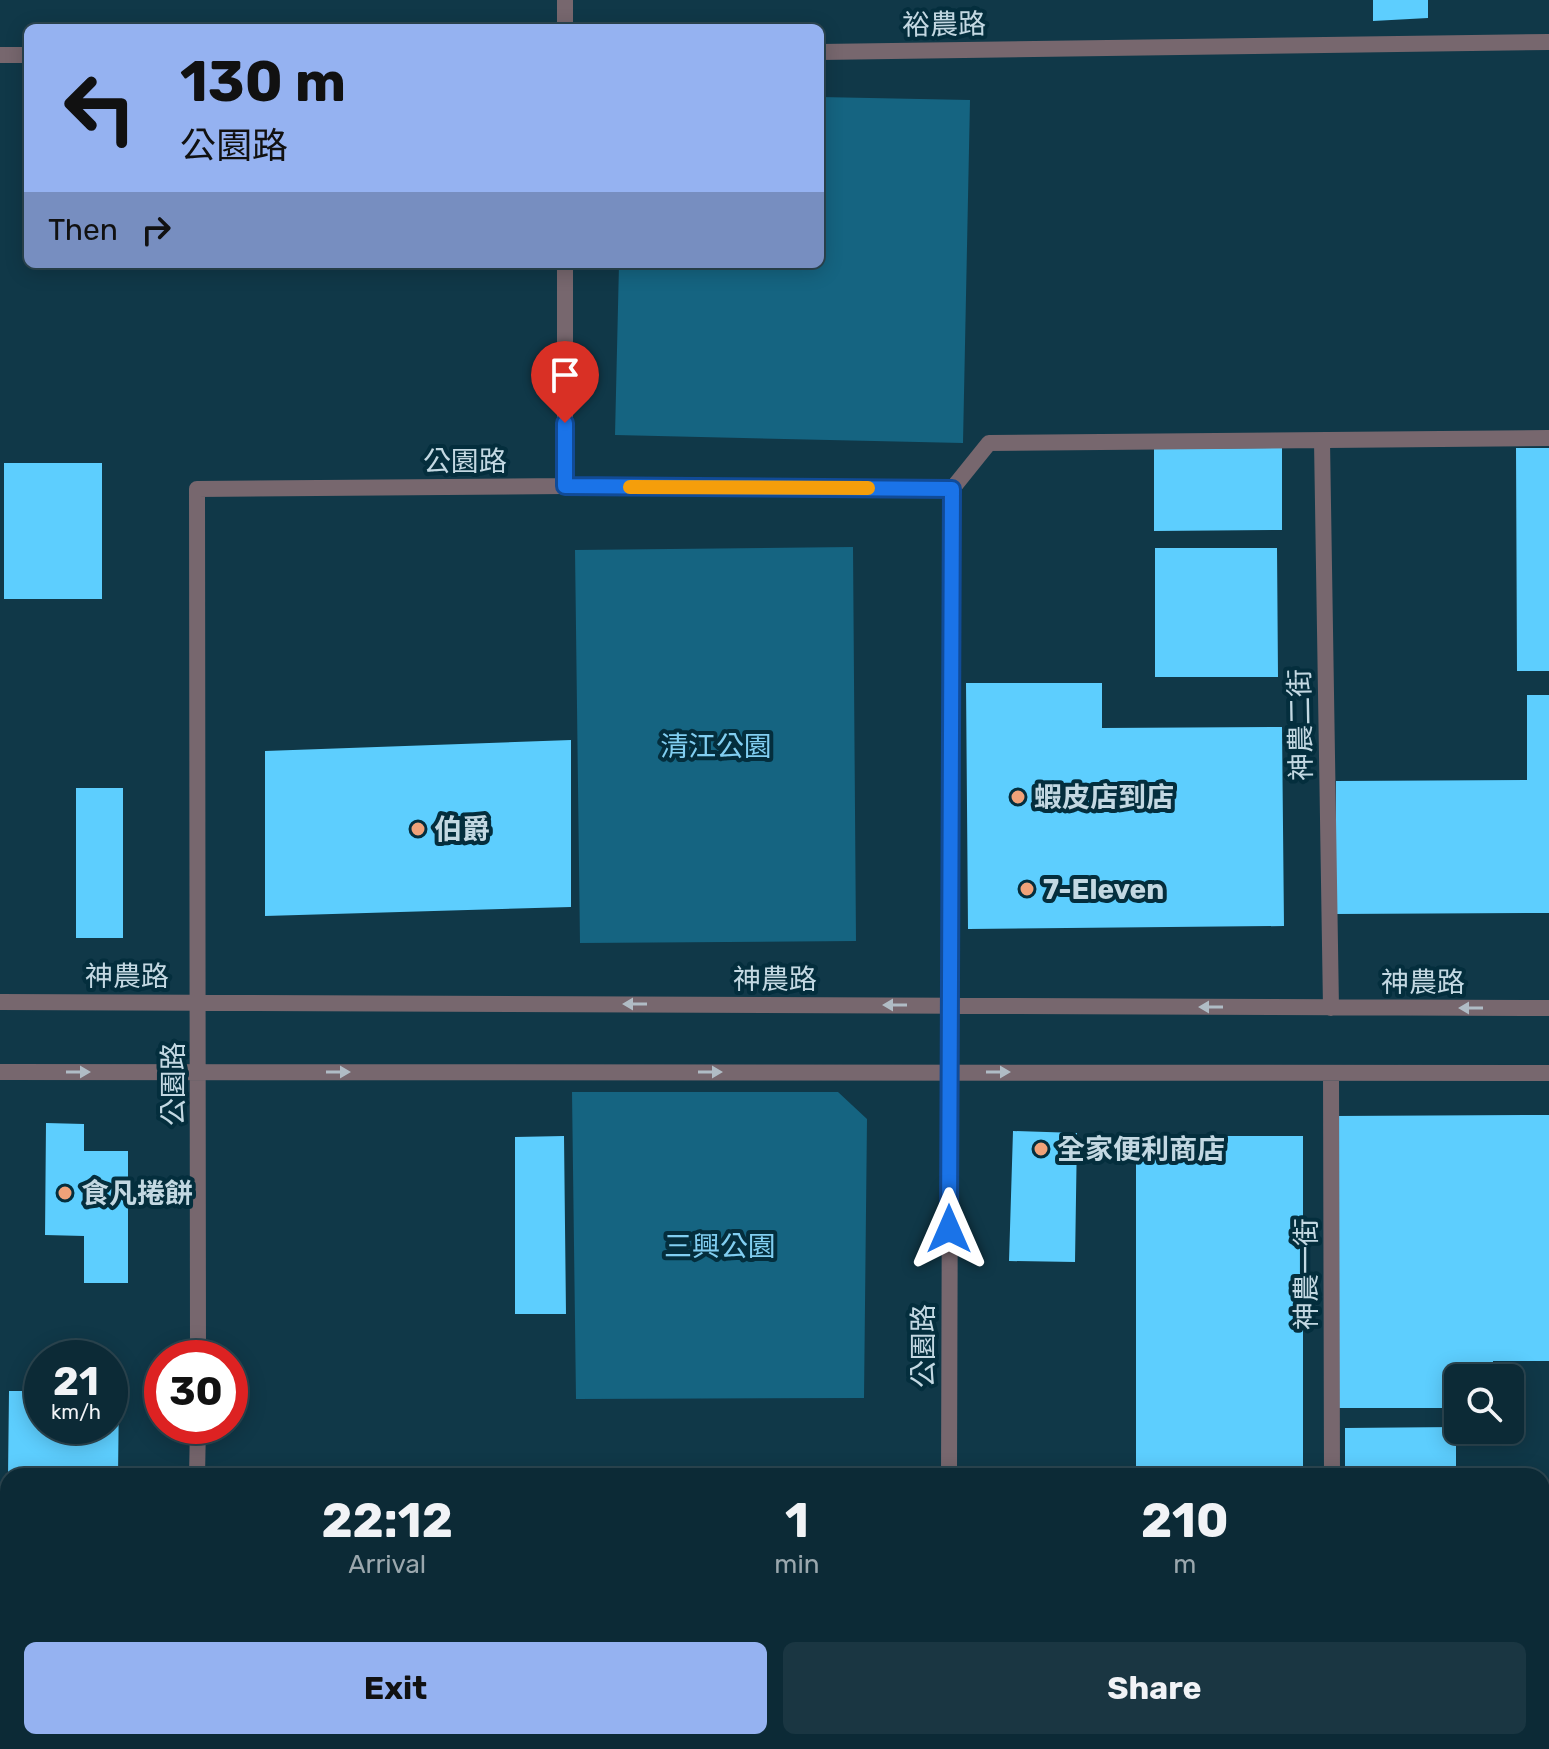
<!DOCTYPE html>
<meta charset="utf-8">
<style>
:root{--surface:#0c2a36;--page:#1a3642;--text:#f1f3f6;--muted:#9aa7ad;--line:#2c4651;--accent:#95b2f1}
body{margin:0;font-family:Rubik,"Noto Sans TC",sans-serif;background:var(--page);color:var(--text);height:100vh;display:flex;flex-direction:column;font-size:30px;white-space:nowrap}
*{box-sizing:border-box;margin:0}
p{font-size:26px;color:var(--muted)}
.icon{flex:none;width:44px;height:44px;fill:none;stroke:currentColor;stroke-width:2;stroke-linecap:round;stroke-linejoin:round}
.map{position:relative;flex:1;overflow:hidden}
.drawer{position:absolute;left:0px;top:1468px;width:1550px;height:282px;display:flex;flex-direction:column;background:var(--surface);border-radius:24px 24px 0 0;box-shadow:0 4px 20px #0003,0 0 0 2px var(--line)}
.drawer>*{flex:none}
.banner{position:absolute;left:24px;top:24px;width:800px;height:244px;border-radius:12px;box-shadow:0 4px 20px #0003,0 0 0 2px var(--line);background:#95b2f1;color:#111;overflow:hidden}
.fabs{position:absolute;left:1444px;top:1364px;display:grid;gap:16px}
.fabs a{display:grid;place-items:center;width:80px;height:80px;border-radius:12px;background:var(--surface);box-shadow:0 4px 20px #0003,0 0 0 2px var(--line);font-size:40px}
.speed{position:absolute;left:24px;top:1340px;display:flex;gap:16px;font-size:40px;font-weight:700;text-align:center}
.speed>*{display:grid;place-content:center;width:104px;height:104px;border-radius:50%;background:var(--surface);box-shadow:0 4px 20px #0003,0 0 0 2px var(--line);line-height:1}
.speed small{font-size:20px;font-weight:400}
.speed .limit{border:12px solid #d22;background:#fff;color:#111}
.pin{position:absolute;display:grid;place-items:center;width:68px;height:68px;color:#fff;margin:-82px -34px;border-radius:50% 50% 50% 0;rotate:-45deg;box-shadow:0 0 8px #0007}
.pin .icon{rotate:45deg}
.me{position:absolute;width:88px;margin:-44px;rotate:0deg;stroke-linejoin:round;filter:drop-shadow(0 0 6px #0008)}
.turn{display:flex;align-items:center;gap:28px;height:168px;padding:0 24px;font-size:36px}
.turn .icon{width:104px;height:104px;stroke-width:2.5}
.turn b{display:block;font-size:56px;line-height:68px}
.then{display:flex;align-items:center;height:76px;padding:0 24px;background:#0003;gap:16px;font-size:30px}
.eta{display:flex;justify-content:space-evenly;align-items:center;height:136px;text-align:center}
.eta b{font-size:48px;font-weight:700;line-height:56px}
.action{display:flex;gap:16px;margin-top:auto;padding:16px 24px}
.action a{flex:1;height:92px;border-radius:12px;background:var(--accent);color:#111;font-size:32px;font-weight:700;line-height:92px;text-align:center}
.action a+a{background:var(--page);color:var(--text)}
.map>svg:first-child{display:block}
.green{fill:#156481}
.building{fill:#5dcefe}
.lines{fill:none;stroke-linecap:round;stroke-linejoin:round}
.lane{stroke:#77676e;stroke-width:16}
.street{stroke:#77676e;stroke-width:16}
.oneway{fill:#b0bcc5}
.route-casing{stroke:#114b97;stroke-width:20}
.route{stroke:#1a73e8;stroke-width:14}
.slow{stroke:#f59e0b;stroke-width:14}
.poi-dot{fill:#f0a279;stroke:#042e3d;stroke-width:3}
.labels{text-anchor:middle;stroke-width:8;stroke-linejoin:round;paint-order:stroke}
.street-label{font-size:28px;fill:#c3d8e2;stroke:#042e3d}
.park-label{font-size:28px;fill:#81cef1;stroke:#042e3d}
.poi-label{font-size:28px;font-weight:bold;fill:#c3d8e2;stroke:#042e3d;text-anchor:start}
</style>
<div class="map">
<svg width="1549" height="1749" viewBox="0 0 1549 1749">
<rect width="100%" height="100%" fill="#103848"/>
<path class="green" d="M820,97L970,100L963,443L615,435L619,264H820Z
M853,547L856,941L580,943L575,550Z
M572,1092H838L867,1119L864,1398L576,1399Z"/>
<path class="building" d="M1373,0H1428V18L1373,21Z
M1282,448V530L1154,531V449Z
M1516,448H1549V671H1517Z
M4,463H102V599H4Z
M1155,548H1277L1278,677H1155Z
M966,683H1102V728L1282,727L1284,926L968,929Z
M1527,695H1549V913L1336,914V781L1527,780Z
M571,740V907L265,916V751Z
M76,788H123V938H76Z
M1549,1115V1361H1493V1378H1458V1408H1336L1334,1116Z
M46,1123L84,1124V1151H128V1283H84V1236L45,1235Z
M1013,1131L1077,1133L1075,1262L1009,1261Z
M564,1136L566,1314H515V1137Z
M1136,1136H1303V1476H1136Z
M9,1391H42V1426H110V1392H119L118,1476H8Z
M1456,1427V1476H1345V1428Z
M0,1582H8V1623H0Z
M37,1742H123V1749H37Z
M1181,1742H1376V1749H1180Z"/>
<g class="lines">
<path class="lane" d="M886,1742L887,1749"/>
<path class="street" d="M565,0V28
M820,52L1549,42
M0,55H28
M565,264V486
M1322,441L1331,1008
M952,489L989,443L1549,438
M0,1002L1549,1008
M0,1072L1549,1073
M1331,1073L1332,1476
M198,1358L197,489L565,486L952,489L949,1476
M197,1476L198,1426
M1542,1614H1549
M392,1749V1742"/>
</g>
<defs><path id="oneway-solid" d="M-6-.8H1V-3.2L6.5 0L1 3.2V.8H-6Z" transform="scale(2)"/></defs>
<g class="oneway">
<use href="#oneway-solid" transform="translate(635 1004) rotate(-180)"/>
<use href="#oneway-solid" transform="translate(895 1005) rotate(180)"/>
<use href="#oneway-solid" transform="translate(1211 1007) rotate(-180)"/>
<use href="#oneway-solid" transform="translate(1471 1008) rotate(-180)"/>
<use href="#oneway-solid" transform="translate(78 1072)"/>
<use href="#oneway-solid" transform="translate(338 1072)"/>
<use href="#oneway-solid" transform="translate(710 1072)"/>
<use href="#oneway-solid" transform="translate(998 1072)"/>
</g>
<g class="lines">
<defs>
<path id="route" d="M565,423V486L952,489L949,1229"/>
</defs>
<use href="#route" class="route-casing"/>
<use href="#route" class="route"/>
<path class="slow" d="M630,487L868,488"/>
</g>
<g class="poi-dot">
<circle cx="1018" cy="797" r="8"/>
<circle cx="418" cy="829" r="8"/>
<circle cx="1027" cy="889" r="8"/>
<circle cx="1041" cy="1149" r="8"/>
<circle cx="65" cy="1193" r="8"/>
</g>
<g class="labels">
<g class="street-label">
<text transform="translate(944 24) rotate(-1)" y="10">裕農路</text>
<text x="465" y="471">公園路</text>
<text transform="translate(1300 725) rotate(-91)" y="10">神農二街</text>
<text x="127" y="986">神農路</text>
<text x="775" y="989">神農路</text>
<text x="1423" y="992">神農路</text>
<text transform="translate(173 1084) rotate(-90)" y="10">公園路</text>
<text transform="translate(1306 1274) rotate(-90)" y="10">神農一街</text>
<text transform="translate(923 1346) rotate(-90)" y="10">公園路</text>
</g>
<g class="park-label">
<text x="716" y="756">清江公園</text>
<text x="720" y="1256">三興公園</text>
</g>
<g class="poi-label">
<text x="1034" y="807">蝦皮店到店</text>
<text x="434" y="839">伯爵</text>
<text x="1043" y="899">7-Eleven</text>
<text x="1057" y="1159">全家便利商店</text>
<text x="81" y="1203">食凡捲餅</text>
</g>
</g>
</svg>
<div class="fabs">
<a><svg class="icon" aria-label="search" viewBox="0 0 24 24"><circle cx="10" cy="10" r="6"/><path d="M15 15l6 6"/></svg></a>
</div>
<div class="speed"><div>21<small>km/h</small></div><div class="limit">30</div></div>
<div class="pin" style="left:565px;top:423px;background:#d93025"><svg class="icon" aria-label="arrive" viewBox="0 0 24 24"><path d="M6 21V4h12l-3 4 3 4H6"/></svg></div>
<svg class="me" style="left:949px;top:1229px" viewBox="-20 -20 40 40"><path d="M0-17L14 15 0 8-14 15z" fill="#1a73e8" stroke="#fff" stroke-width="4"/></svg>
<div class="banner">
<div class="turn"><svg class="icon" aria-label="left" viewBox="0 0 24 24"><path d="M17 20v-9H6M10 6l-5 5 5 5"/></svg><div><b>130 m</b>公園路</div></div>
<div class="then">Then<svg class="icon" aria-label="right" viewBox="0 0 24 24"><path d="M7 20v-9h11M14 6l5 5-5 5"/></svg></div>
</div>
<section class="drawer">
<div class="eta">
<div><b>22:12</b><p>Arrival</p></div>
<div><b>1</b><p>min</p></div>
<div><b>210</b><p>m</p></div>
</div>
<div class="action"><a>Exit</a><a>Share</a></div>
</section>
</div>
